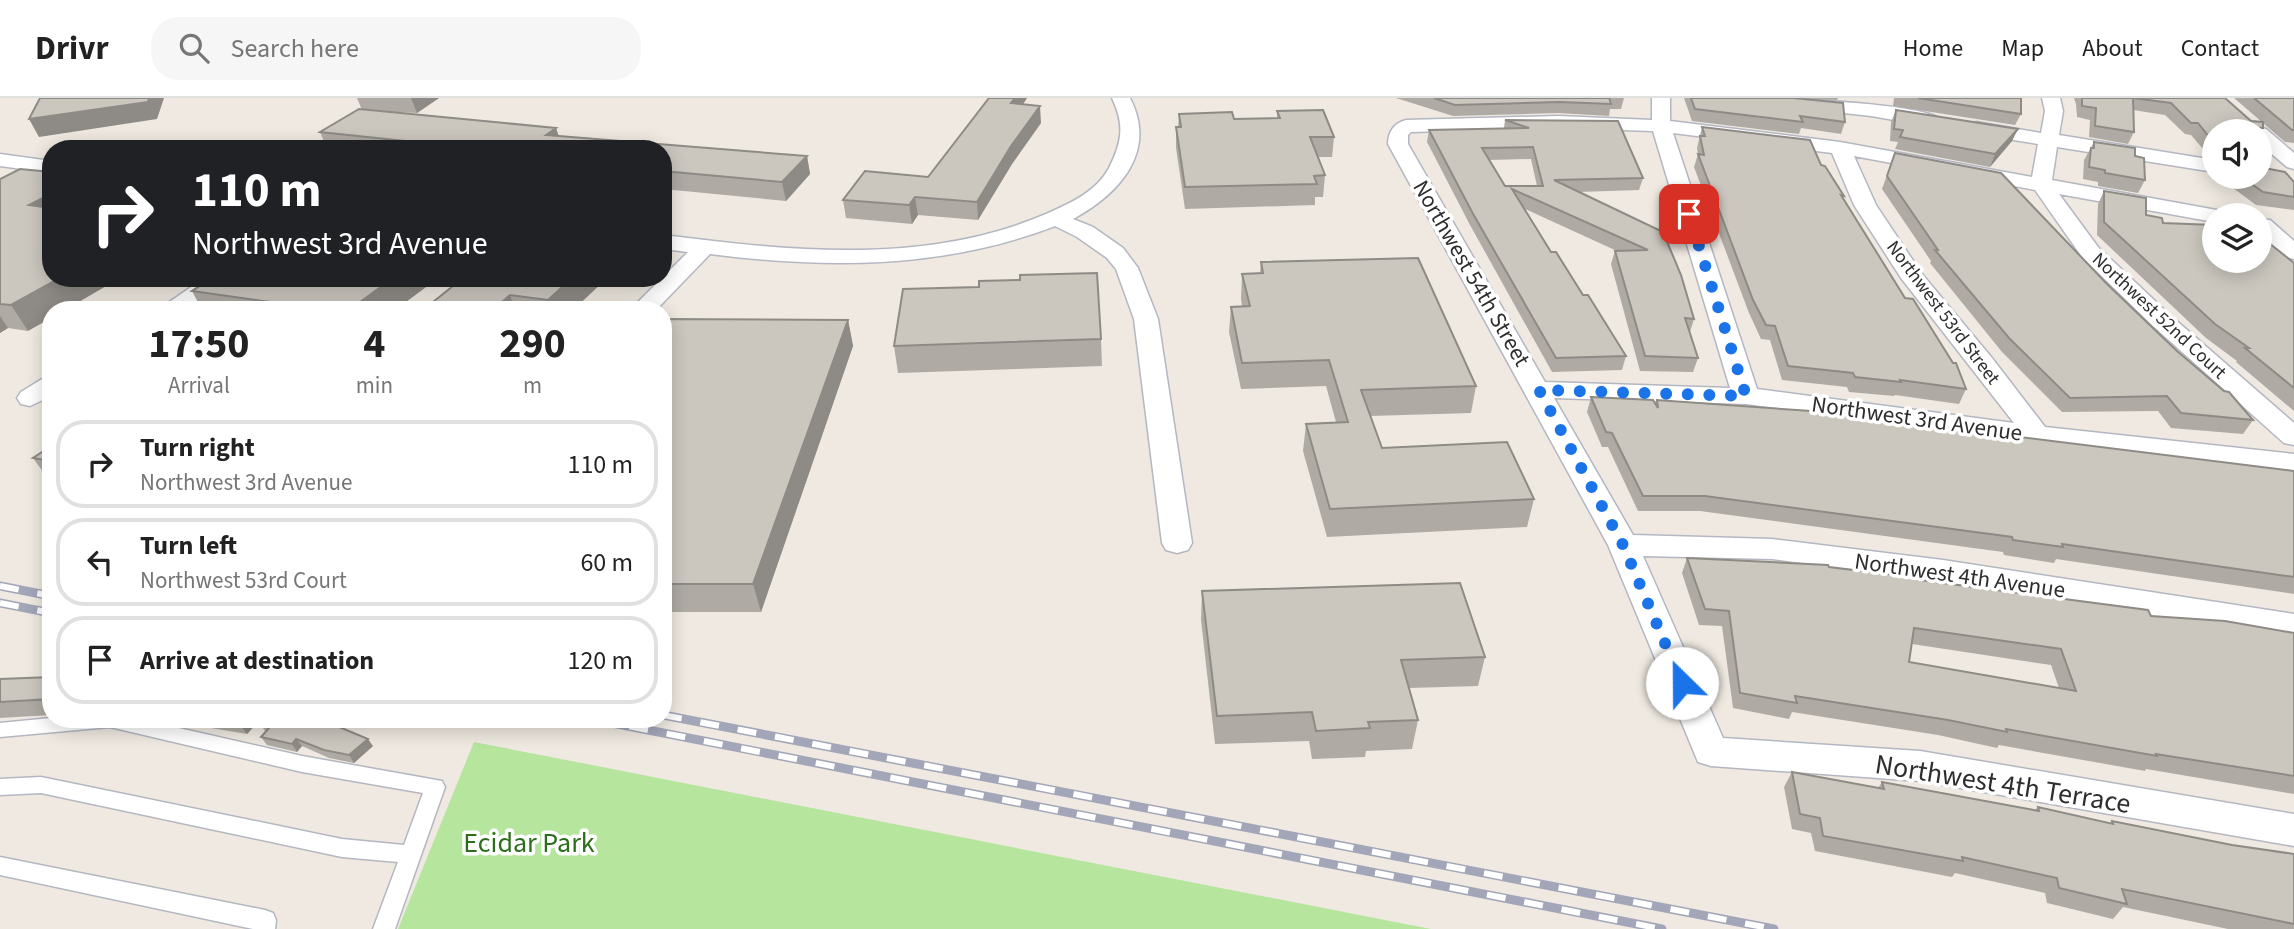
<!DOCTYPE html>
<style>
:root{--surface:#fff;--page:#f6f6f6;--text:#222;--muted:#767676;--line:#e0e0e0}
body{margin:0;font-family:"Source Sans 3",sans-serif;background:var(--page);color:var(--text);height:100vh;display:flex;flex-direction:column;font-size:26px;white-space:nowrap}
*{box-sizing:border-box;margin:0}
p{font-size:23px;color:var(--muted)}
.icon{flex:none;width:38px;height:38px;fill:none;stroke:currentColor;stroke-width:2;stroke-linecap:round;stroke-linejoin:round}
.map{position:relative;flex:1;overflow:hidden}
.panel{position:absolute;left:42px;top:203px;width:630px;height:427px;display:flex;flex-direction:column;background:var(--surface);border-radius:28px;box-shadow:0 4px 18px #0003}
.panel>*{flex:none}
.top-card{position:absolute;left:42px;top:42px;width:630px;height:147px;border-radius:28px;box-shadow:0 4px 18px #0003;background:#202124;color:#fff;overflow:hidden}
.tools{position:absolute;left:2202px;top:21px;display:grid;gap:14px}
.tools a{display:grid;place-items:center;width:70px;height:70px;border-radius:50%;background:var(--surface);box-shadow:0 4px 18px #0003;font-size:35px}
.pin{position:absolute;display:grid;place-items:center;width:60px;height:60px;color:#fff;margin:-30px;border-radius:14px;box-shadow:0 4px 10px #0006}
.me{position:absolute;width:77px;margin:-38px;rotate:337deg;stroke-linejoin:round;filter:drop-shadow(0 0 5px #0008)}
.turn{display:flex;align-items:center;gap:24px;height:147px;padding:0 35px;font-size:32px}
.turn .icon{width:91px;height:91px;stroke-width:2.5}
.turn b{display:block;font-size:49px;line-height:60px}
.eta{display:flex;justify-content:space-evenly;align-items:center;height:119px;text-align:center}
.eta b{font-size:42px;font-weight:700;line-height:49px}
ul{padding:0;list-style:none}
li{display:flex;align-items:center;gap:21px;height:88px;margin:0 14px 10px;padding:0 21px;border:4px solid var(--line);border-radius:28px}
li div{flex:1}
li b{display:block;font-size:26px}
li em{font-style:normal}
header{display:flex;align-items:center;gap:42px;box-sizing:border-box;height:98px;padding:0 35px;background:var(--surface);border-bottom:2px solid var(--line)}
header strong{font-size:33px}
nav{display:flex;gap:38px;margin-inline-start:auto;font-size:24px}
.search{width:490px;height:63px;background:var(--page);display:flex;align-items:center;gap:18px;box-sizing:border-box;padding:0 24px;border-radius:28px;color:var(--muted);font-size:26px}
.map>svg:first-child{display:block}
.green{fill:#b6e59e}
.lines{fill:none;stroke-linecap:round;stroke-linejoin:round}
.lane-casing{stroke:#b4b7c1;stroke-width:3}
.street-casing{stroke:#b4b7c1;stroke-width:3}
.lane{fill:#fff;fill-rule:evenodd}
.street{fill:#fff;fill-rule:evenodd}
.rail-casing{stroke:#a3a6b8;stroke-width:9}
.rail{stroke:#fff;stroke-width:6;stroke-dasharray:19;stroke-linecap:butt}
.wall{fill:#afaba4;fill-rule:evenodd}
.shaded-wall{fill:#8e8b86}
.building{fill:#cbc7bf;stroke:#8e8b86;stroke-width:2;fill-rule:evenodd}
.route{stroke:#1a73e8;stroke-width:12;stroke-dasharray:0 21.6}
.labels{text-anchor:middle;stroke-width:7;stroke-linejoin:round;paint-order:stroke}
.far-street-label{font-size:19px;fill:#2e2e2e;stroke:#fff}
.street-label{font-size:23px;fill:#2e2e2e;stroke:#fff}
.near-street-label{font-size:28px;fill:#2e2e2e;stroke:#fff}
.near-park-label{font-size:28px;fill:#2c6e1b;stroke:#fff}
</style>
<header>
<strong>Drivr</strong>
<div class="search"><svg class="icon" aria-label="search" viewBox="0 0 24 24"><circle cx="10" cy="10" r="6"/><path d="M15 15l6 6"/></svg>Search here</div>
<nav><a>Home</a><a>Map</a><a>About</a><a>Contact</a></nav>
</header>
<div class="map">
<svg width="2294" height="831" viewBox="0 0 2294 831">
<rect width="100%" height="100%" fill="#efe9e1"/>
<path class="green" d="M474,644L1431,831H398Z"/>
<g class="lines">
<defs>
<path id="lane" d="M51,620L139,621L302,658L442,683L445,689L395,831H373L398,764L342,759L41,695L0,697V681L41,679L342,741L404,747L423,695L302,674L110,629L0,639V625Z
M0,759L265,812L273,815L276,822L275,831H253L0,777Z"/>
<path id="street" d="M1112,0H1130C1158,54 1119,96 1073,121L1093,129L1123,150L1138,170L1158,221L1192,445L1188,452L1177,455L1166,452L1162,445L1134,221L1116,171L1107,160L1077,139L1055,128C944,171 826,171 710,156L656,212H630L688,154L663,151V137C790,153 925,168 1046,116C1071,105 1096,94 1109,70C1122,44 1125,27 1112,0Z
M1652,0H1670V23L1840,44L2032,79L2038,46L1976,36L1967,30L1976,24L2041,35L2045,13L2042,0H2060L2063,13L2059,37L2214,62V74L2057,49L2052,82L2222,113L2224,117H2214V124L2059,96L2098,149L2171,218L2294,325V347L2284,345L2153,228L2082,159L2035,92L1854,58L1876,107L1922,176L1992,260L2045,329L2294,356V374L2036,344L1746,306L1554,300L1633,437L1772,441L1943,462L2294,516V540L1943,484L1772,461L1643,458L1723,640L1920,653L2294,716V748L1920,683L1711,668L1698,664L1608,447L1388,46C1388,34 1394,25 1406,22L1558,18L1652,22ZM1558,30L1653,33L1730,290L1545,284L1408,46V37L1411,34ZM1673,35L1832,55L1854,107L1901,180L2014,325L1757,291Z
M1745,0C1775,0 1928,4 1943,23L1934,29L1871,18L1754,5Z
M2259,29L2266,31L2294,55V71L2287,69L2259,45V33H2251Z
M0,56L51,63V75L0,68Z
M2259,121L2270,122L2294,143V161L2286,159L2259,136Z
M204,180H231L187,212H158Z
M51,279V298L30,308L21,306L17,300L21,294L42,281Z"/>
</defs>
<use href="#lane" class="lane-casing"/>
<use href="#street" class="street-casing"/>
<use href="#lane" class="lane"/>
<use href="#street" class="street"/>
<defs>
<path id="rail" d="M0,488L51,498
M0,505L51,515
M663,617L1774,831
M592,621L1662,831"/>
</defs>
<use href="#rail" class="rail-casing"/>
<use href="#rail" class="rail"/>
</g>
<path class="wall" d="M357,0H439L417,15L371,13L556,30L559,38L807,58L810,76L786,103L663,91V51H327L320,34L359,11L362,12Z
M989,0H1027L1023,6L1041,25L1012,66L978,122L918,117L912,126L846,120L843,102L928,79Z
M1396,0H1624L1621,11H1610L1609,18L1558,15L1453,18Z
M1684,0H1838L1837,2L1797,1L1845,24L1841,36L1801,30L1799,36L1692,23Z
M1894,0H2021V16L2015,27L1893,8Z
M2074,0H2225L2251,23L2262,24L2234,0H2294V45L2285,44L2263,25V30L2259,37V33H2214V60L2209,58L2191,37L2185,36L2165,17L2133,12L2134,34L2128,46L2089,39L2090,22L2077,19L2076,6Z
M1896,12L2012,43L1990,69L1895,51L1898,44L1890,43L1891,24Z
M1277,13L1334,39L1332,59H1318L1325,77L1323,99H1315V107L1185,111L1176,50V29H1178L1179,16L1234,21L1277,20Z
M1505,22L1618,23L1643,80L1639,92L1578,94L1663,134L1694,221L1690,234L1698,260L1693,274L1640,273L1611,166L1615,153H1617L1523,110L1551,154L1583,197L1626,258L1622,272L1552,274L1470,127L1427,44L1429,32L1504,30ZM1531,61L1537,88H1505L1489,62Z
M1702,29L1821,67L1844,98L1843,100L1905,200L1966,291L1959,306L1895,297L1894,298L1849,294L1847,289L1782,282L1770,242L1761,241L1749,215L1694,69L1698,56L1697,50Z
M2094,44L2135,58L2145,82L2138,95L2098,88V84L2083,81L2084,62Z
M2259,45L2268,55L2261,69L2294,84V112L2256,107L2233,90L2225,79H2259Z
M1895,55L2107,186L2177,253L2253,322L2243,336L2171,330L2158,313L2062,314L2002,254L1930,165L1931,163L1882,91Z
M0,81L28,233L8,230L0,235Z
M2104,93L2163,125L2294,165V313L2236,264L2237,263L2206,240L2097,137L2098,106Z
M1261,164L1476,288L1471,315L1370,318L1382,350L1534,401L1527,429L1327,439L1303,353L1306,326L1336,324L1326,288L1241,291L1229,234L1231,209L1242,208L1241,201L1242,176L1260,175Z
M212,180H428L430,186L395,212H202L192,193Z
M607,180L573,212H436L433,204Z
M1020,182L1101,241L1102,268L898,275L894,248L979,189Z
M663,221L848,222L853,248L761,514H663Z
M1591,299L1656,305L1657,302L2294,373V496L2056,461L2054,465L2004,457L2003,454L1700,413H1638L1608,349H1602L1587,314Z
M51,348V385L33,360Z
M1687,460L1829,469L2151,518L2294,535V696L2146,671L2145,673L1999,647L1997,650L1938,637L1792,614L1789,621L1733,610L1722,528L1699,527L1682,475ZM1912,546L2051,567L2059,590L1909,564Z
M1202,493L1485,559L1478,588L1409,590L1418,622L1412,651L1366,653L1365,659L1312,661L1309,643L1215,646L1201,522Z
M51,579V617L0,620V581Z
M157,621H271L373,648L354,665L329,660L302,648L297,654L267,647L261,639L266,634L259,625L260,622L247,636Z
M1792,674L1878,690L1882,684L2035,712L2038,709L2110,725L2112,723L2232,747L2294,756V831H2228L2123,809L2113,821L2047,805L2045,795L1955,775L1952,779L1815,753L1811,735L1792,731L1784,689Z"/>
<path class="shaded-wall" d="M149,0H164L157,21L39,39L29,21Z
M411,0H439L417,15Z
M1015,0H1027L1012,23L1011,5Z
M1040,8L1041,25L1012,66L978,122L977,104L1011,48Z
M556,30L561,47L546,37Z
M2018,31L2012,43L1990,69L1995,56Z
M2264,55H2268L2259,72V64Z
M807,58L810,76L786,103L782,84Z
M51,96V128L29,107Z
M915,99L918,117L912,126L909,107Z
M60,180H120L65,212H51V220L28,233L11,207Z
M393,180H428L430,186L395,212H349Z
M572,180H607L573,212H551L548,202Z
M510,197L515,212H494V211Z
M0,218L8,230L0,235Z
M848,222L853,248L761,514L753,486Z
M236,621H261L247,636Z
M296,641L302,648L297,654L292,646Z
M368,641L373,648L354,665L349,657Z"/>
<path class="building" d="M40,0H149L148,4L29,21Z
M989,0H1015L1011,5L1040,8L1011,48L977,104L915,99L909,107L843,102L865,73L928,79Z
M1434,0H1609L1611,6L1560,4L1455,7Z
M1691,0H1793L1843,5L1845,24L1800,18L1803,24L1695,11Z
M1918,0H2021V16Z
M2082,0H2225L2251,23L2263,24V30L2245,29L2249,33H2214V45L2198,25H2191L2171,5L2133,0L2134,34L2095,28L2096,10L2082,8Z
M2254,0H2294V32H2292Z
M359,11L556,30L546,37L807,58L782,84L663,73V51H473L412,45L415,44L320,34Z
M1323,12L1334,39H1310L1325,77L1314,78L1317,86L1185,89L1176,29H1181L1179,16L1232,14L1234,21L1280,20L1277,13Z
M1896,12L2018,31L1995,56L1900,39L1903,32L1894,31Z
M1505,22L1618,23L1643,80L1554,82L1663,134L1681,177L1694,221L1685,220L1698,260L1645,258L1615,153L1648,152L1512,91L1551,154H1556L1583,197H1588L1626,258L1556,260L1472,114L1429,32L1529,30ZM1533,49L1543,88H1505L1482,50Z
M1702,29L1810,42L1821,67L1825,68L1844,98L1841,97L1905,200L1913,201L1953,265H1956L1966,291L1900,282L1901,284L1855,279L1853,275L1788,268L1775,228L1766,227L1753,202L1698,56L1704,57L1700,38H1705Z
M2094,44L2135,50V58L2144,60L2145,82L2105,75V72L2089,69L2091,50H2094Z
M2259,45L2268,55H2264V64L2259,65Z
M1895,55L2001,75L2107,186L2177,253L2224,293L2229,294L2253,322L2181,315L2167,298L2070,300L2009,240L1935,152H1938L1887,78Z
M2259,69L2285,74L2294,84V99L2263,94L2242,79H2259Z
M20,71L51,74V96L29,107L51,110V180H60L11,207L0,206V81Z
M2104,93L2146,100V117L2162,120L2163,125L2214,127V163H2259V137L2294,165V290L2245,250H2249L2215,226L2104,124Z
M1418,160L1476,288L1361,292L1382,350L1507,344L1534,401L1330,411L1306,326L1348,324L1329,262L1242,265L1231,209L1250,208L1242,176L1263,175L1261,164Z
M1097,175L1101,241L894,248L903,191L979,189V183L1020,182V177Z
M212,180H393L349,212H285L292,207L192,193Z
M463,180H572L548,202L510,197L494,211L433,204Z
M663,221L848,222L753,486H663Z
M1591,299L1653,302L1658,310L1657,302L1811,313L2294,373V479L2062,446L2063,449L2013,442L2012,439L1705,398H1643L1612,335L1606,334Z
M51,348V363L33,360Z
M1687,460L1828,467L1829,469L1912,479L1913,481L2148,512L2151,518L2225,523L2294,535V678L2156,656L2157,658L2006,631L2007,634L1948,622L1795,598L1797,605L1740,595L1729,513L1705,511ZM1914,530L2061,551L2076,593L1909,564Z
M1460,485L1485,559L1401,562L1418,622L1368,624L1370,630L1316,633L1312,614L1217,618L1202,493Z
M51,579V601L0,604V581Z
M260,621H271L337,628L368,641L349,657L324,652L296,641L292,646L261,639L270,629L259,625Z
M1792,674L1884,691L1882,684L2039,713L2038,709L2113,726L2112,723L2232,747L2294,756V826L2122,791L2127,806L2059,790L2057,780L1962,759L1963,763L1823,738L1820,720L1800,716Z"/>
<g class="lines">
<path class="route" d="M1682,585L1623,447L1539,292L1746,298L1689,116"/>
</g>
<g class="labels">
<g class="far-street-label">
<text transform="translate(1944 214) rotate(53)" y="7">Northwest 53rd Street</text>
<text transform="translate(2160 217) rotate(43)" y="7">Northwest 52nd Court</text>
</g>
<g class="street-label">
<text transform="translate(1472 175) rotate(60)" y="8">Northwest 54th Street</text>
<text transform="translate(1917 320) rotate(8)" y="8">Northwest 3rd Avenue</text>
<text transform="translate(1960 477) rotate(8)" y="8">Northwest 4th Avenue</text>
</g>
<g class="near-street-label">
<text transform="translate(2003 685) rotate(9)" y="10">Northwest 4th Terrace</text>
</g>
<g class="near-park-label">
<text x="529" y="754">Ecidar Park</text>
</g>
</g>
</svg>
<div class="tools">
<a><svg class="icon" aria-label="sound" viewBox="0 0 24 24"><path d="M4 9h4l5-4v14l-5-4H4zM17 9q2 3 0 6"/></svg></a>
<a><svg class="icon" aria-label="layers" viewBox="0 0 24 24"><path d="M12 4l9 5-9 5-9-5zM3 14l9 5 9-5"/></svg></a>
</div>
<div class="pin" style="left:1689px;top:116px;background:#d93025"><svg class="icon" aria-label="arrive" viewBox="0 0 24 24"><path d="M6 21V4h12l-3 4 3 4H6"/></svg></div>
<svg class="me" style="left:1682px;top:585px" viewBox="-20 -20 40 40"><circle r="19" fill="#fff"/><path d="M0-13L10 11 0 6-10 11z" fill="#1a73e8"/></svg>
<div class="top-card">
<div class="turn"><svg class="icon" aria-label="right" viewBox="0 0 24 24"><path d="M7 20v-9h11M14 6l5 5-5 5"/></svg><div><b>110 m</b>Northwest 3rd Avenue</div></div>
</div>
<section class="panel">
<div class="eta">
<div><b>17:50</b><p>Arrival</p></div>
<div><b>4</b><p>min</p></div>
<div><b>290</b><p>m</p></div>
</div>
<ul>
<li><svg class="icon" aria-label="right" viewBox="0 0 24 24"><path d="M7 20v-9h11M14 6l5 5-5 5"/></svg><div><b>Turn right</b><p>Northwest 3rd Avenue</p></div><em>110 m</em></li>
<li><svg class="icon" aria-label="left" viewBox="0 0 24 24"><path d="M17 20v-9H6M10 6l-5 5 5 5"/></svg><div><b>Turn left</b><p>Northwest 53rd Court</p></div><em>60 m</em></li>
<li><svg class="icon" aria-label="arrive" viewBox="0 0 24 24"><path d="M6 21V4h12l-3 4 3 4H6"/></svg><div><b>Arrive at destination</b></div><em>120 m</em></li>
</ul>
</section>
</div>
